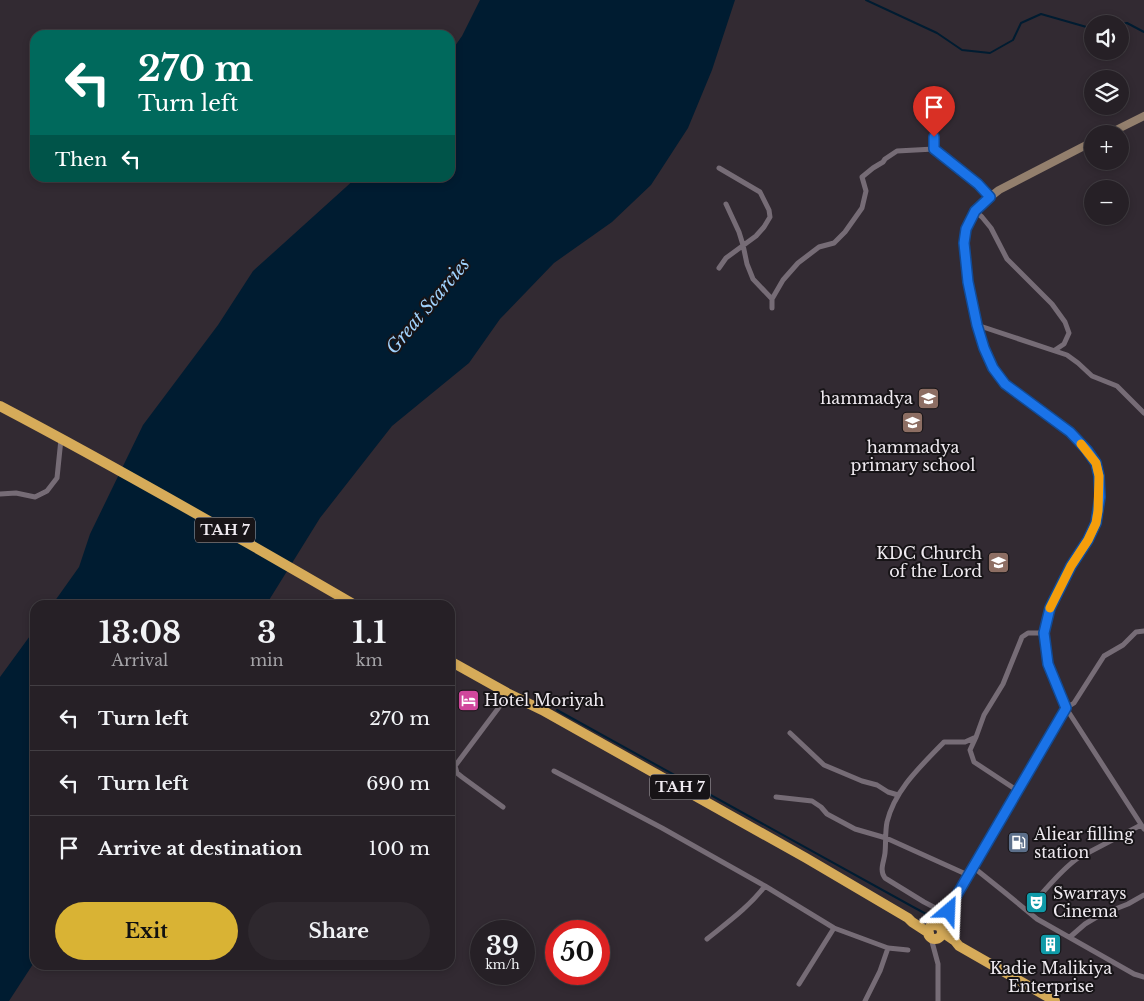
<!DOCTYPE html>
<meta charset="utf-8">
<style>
:root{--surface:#262026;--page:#2e282e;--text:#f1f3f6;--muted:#a4a3a7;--line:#423e43;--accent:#d9b334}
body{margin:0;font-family:"Libre Baskerville",serif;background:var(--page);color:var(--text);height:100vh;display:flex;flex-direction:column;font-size:19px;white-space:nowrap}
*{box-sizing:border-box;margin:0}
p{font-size:16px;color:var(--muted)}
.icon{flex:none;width:28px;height:28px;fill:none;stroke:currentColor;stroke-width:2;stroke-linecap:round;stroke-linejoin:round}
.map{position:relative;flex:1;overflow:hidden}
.sheet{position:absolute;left:30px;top:600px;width:425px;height:370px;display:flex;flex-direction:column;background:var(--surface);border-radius:15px;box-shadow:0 2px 8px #0003,0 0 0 1px var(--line)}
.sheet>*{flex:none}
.banner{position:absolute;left:30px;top:30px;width:425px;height:152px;border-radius:15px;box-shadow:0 2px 8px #0003,0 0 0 1px var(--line);background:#00695c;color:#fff;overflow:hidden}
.tools{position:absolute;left:1084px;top:15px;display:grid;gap:10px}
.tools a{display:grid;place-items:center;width:45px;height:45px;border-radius:50%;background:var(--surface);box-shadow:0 2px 8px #0003,0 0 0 1px var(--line);font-size:25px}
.speed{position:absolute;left:470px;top:920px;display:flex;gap:10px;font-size:25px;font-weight:700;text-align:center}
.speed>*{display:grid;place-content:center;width:65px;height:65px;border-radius:50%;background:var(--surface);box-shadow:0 2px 8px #0003,0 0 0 1px var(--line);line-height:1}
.speed small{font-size:12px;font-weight:400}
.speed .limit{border:8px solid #d22;background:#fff;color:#111}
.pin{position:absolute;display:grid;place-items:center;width:42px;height:42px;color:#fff;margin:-51px -21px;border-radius:50% 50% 50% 0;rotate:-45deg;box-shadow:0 0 5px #0007}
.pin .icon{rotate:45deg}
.me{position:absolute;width:55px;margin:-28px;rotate:26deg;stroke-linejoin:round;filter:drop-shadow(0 0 4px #0008)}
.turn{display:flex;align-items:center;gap:18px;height:105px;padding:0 25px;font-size:22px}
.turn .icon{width:65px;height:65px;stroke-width:2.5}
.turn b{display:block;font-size:35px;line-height:42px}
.then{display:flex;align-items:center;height:48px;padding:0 25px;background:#0003;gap:10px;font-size:19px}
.eta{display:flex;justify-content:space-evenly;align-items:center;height:85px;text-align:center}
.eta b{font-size:30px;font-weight:800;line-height:35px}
.button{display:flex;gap:10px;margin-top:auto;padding:10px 25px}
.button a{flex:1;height:58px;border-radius:30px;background:var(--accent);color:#111;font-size:20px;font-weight:800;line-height:58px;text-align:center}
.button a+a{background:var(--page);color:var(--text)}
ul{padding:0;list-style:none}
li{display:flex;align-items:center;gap:15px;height:65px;padding:0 25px;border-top:1px solid var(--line)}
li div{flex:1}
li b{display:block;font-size:19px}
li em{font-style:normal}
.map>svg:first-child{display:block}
.water{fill:#001c31}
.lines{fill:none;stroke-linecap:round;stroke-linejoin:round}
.stream{stroke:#001c31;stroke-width:2}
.street{stroke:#766c76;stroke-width:5}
.secondary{stroke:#937f6d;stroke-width:8}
.highway{stroke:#d6ab59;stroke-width:10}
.route-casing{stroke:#114b97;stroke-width:12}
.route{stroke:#1a73e8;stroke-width:9}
.slow{stroke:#f59e0b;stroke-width:9}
.labels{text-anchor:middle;stroke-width:4;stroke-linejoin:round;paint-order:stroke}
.shield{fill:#171417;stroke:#aeaaaf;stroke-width:1}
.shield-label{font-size:15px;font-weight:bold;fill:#efeaf0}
.poi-label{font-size:16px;fill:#efeaf0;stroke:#171417;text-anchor:start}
.water-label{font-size:18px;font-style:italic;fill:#a1d2fc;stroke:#171417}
</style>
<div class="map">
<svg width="1144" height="1001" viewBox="0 0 1144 1001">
<rect width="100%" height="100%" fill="#322a32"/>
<path class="water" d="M480,0H735L712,70L688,128L651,185L612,222L554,263L500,319L469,363L392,426L320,518L266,605H52L79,567L90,534L143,425L218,325L253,271L356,178H450V53L462,36Z
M35,629V961L9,1001H0V677Z"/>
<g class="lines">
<path class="stream" d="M866,0L937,33L962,50L990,53L1013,40L1021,23L1041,14L1090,28H1092
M1120,24L1127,23L1144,32
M557,710L915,908L930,916L939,915"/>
<path class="street" d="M934,137V149
M726,204L739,232L743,245L747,264L753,279L772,299V308
M975,211L982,217L991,228L1007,259L1052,304L1065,322L1069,333L1064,344L1055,350
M719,268L726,258L756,236L764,227L770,217L769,210L760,192L719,168
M772,299L783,280L798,263L819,247L834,243L845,232L862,208L866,191L862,177L873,168L883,162L885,159L897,151L934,149L978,184L990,197
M977,325L1067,355L1078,363L1092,376L1117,386L1144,413
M0,494L16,493L35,497L47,491L57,478L61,439
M1144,631L1136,632L1123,645L1104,656L1074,703L1066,708L1144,829
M790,733L824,765L862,781L877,785L888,792L898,795
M976,737L970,750L974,762L1018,791
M554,771L662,828L765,886L834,928L888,948L908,950
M776,797L812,801L821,807L827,814L855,829L886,838L968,875
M503,807L462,777L457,773L455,766L509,694
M973,867L1003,891L1037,919L1134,974L1144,977
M1026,910C1044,893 1058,872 1078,858L1141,825
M943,912L924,902L885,878C879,870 884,862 885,853C886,843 885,832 887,822C895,789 922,765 944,742H965L976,737L984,715L1003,684L1022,637L1028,633H1044
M1070,937L1085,924L1100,915L1128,904L1144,895
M931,938L938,964V1001
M707,939C728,922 749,907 765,886
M799,984L834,928
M865,1001L880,971L888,948"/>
<path class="secondary" d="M1108,134L1144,116
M935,926L943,912L949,906
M941,928L949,911L951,905L1066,708L1049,665L1044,633L1050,608L1071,566L1088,540L1096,523L1100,497L1099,476L1097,463L1087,450L1070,432L1005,384L993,368L984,348L977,325L968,282L964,243L966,229L975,211L985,201L999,190L1092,142"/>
<path class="highway" d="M0,406C120,469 238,537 355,605
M450,661L509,694L542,710L806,858L908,918L912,922L929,933
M928 932a7 7 0 1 1 14 0a7 7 0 1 1-14 0Z
M942,932L955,941L959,946L1055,1001"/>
</g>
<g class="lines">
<defs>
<path id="route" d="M934,137V149L978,184L990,197L975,211L966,229L964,243L968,282L977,325L984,348L993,368L1005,384L1070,432L1087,450L1096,463L1099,476L1100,497L1096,523L1088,540L1071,566L1050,608L1044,633L1048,664L1066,708L951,905L949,911"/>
</defs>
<use href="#route" class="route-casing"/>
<use href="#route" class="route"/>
<path class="slow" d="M1050,608L1071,566L1088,540L1096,523L1098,511L1099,476L1096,463L1081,444"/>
</g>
<defs>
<symbol id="school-square" viewBox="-11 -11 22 22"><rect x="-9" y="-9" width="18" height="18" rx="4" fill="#8d6e63" stroke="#171417"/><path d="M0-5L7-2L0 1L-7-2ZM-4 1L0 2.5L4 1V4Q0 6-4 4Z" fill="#fff"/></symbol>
<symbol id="hotel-square" viewBox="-11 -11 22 22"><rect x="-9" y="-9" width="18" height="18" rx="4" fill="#d1479c" stroke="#171417"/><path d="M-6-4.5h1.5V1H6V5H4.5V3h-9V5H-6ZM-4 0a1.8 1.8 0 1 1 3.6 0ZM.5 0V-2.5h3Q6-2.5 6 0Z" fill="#fff"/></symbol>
<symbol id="fuel-square" viewBox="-11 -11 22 22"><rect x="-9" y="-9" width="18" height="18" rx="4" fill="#5c6f8a" stroke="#171417"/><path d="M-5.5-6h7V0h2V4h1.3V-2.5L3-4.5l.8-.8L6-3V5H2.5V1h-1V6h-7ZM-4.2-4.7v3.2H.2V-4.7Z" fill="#fff"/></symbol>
<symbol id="theatre-square" viewBox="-11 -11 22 22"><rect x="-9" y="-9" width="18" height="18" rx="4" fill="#0f9aa8" stroke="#171417"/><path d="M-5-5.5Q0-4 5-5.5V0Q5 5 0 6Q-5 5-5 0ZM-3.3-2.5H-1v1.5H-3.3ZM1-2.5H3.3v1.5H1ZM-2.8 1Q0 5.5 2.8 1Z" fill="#fff"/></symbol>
<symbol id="building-square" viewBox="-11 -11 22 22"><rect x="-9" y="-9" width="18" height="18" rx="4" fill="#0f9aa8" stroke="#171417"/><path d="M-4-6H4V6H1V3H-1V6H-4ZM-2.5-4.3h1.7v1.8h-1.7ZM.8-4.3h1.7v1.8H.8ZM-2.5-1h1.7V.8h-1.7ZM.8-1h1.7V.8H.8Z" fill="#fff"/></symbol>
</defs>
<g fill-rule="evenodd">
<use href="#school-square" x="916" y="386" width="25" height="25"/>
<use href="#school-square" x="900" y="410" width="25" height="25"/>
<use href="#school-square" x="986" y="550" width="25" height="25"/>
<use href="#hotel-square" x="456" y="688" width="25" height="25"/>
<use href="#fuel-square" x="1006" y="830" width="25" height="25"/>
<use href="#theatre-square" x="1024" y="890" width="25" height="25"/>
<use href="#building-square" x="1038" y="932" width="25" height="25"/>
</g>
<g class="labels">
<g class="shield">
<rect x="195" y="517.5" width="60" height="25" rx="4"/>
<rect x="650" y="774.5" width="60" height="25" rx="4"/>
</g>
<g class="shield-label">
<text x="225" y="535">TAH 7</text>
<text x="680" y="792">TAH 7</text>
</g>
<g class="poi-label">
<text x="913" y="404" text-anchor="end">hammadya</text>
<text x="913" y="453" text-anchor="middle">hammadya<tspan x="913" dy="18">primary school</tspan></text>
<text x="982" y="559" text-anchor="end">KDC Church<tspan x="982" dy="18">of the Lord</tspan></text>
<text x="484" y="706">Hotel Moriyah</text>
<text x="1034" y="840">Aliear filling<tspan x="1034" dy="18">station</tspan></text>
<text x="1053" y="899">Swarrays<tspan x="1053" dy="18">Cinema</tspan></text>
<text x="1051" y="974" text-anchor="middle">Kadie Malikiya<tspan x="1051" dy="18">Enterprise</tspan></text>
</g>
<g class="water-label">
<text transform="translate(428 306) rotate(-50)" y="6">Great Scarcies</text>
</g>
</g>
</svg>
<div class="tools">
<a><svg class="icon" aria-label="sound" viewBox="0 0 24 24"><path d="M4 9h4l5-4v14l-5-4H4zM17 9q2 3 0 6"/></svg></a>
<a><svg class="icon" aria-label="layers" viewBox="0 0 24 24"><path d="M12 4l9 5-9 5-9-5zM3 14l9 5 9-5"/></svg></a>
<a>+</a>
<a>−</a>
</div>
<div class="speed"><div>39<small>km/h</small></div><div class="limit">50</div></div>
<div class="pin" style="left:934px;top:137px;background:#d93025"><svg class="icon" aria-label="arrive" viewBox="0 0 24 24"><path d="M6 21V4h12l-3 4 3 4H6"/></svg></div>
<svg class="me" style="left:949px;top:911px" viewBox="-20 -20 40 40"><path d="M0-17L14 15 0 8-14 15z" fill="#1a73e8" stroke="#fff" stroke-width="4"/></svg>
<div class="banner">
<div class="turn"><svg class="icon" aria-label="left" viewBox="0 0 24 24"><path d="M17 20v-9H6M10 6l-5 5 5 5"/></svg><div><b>270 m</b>Turn left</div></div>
<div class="then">Then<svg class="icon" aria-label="left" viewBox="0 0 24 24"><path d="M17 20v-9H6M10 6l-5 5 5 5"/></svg></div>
</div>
<section class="sheet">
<div class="eta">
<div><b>13:08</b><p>Arrival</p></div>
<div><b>3</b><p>min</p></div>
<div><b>1.1</b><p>km</p></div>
</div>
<ul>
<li><svg class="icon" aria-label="left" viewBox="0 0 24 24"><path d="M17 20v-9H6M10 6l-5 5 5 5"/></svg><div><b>Turn left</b></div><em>270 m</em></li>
<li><svg class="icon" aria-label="left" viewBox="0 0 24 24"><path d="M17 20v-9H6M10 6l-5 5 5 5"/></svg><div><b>Turn left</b></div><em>690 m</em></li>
<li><svg class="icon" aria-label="arrive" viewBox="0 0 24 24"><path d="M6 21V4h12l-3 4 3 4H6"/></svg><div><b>Arrive at destination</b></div><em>100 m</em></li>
</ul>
<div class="button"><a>Exit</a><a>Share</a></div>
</section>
</div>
